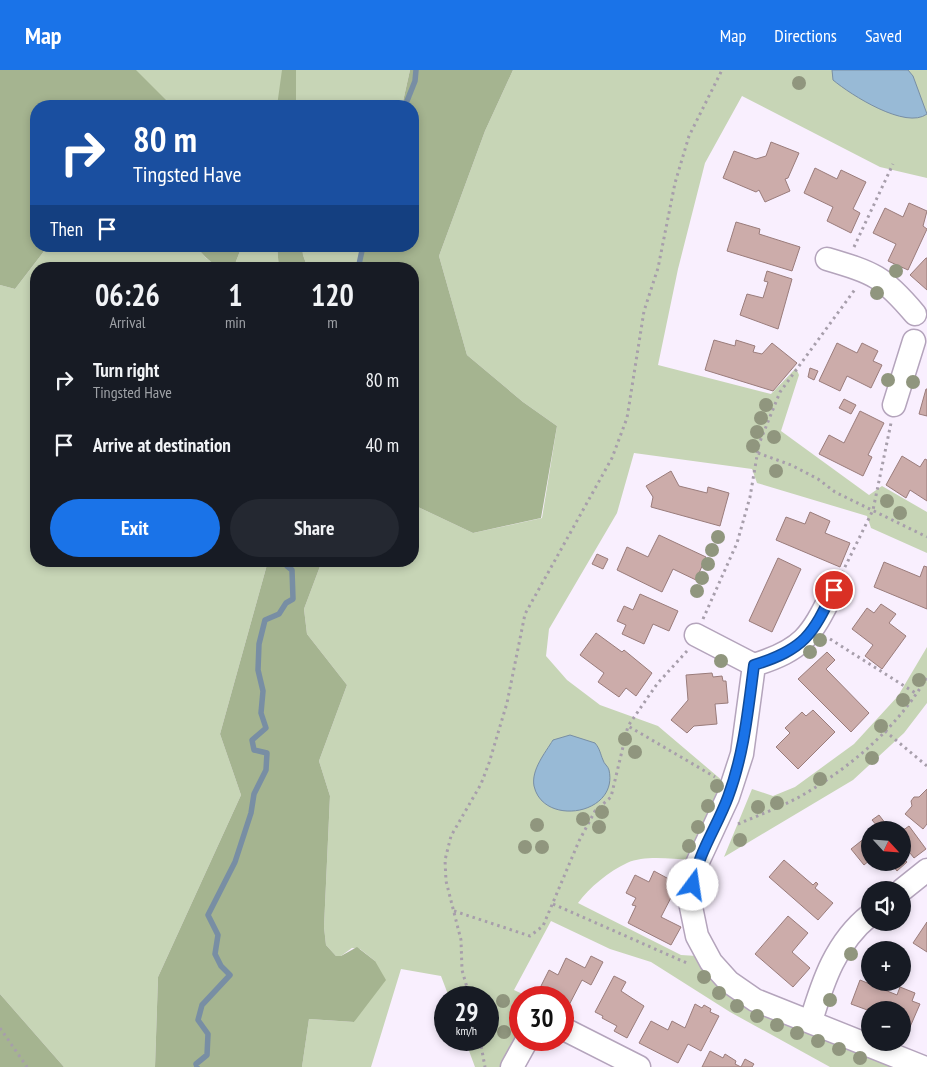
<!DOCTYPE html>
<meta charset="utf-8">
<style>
:root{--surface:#171b24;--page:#242831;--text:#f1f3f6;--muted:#9ea1a6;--accent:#1a73e8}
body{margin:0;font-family:"PT Sans Narrow",sans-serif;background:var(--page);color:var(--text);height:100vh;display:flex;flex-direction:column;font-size:19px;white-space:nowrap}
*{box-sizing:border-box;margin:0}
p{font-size:16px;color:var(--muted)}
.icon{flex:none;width:28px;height:28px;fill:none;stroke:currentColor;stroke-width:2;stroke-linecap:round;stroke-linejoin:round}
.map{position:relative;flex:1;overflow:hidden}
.details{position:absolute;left:30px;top:192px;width:389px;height:305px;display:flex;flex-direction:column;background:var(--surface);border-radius:20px;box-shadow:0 2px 8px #0003}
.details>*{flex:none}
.top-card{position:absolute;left:30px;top:30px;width:389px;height:152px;border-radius:20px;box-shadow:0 2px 8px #0003;background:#1a4fa0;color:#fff;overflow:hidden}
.needle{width:32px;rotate:116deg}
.tools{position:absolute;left:861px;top:751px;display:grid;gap:10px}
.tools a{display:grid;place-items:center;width:50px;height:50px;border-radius:50%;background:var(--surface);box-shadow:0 2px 8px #0003;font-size:25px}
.speed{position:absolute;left:434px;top:916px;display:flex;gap:10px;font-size:25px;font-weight:700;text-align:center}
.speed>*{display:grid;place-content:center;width:65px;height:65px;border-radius:50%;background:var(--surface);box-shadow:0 2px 8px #0003;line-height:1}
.speed small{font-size:12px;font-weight:400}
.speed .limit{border:8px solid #d22;background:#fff;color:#111}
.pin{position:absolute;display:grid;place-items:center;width:42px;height:42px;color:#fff;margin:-21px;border:2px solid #fff;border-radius:50%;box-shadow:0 1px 5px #0007}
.me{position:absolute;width:55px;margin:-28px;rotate:14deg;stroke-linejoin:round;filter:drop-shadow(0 0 4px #0008)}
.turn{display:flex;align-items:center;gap:18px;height:105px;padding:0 20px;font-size:22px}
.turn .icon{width:65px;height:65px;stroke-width:2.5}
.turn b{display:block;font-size:35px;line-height:42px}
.then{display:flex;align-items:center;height:48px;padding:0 20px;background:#0003;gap:10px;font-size:19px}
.eta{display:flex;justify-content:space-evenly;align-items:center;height:85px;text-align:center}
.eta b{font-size:30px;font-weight:700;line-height:35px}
.action{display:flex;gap:10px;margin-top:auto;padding:10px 20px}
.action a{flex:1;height:58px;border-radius:30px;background:var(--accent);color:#fff;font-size:20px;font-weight:700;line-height:58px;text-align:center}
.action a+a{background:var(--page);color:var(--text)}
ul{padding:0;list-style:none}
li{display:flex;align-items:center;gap:15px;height:65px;padding:0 20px}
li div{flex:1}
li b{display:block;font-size:19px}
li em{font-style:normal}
header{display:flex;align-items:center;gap:30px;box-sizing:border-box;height:70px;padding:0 25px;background:var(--accent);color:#fff}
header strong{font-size:24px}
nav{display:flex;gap:28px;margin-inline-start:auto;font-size:18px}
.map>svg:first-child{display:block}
.green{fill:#c7d5b6}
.forest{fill:#a5b490}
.water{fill:#98bad6;stroke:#788ea4}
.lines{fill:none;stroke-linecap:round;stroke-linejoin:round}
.stream{stroke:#788ea4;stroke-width:5.5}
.building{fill:#ccacaa;stroke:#9a7c7b}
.minor-casing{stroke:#b4a4bc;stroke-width:25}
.path{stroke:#a79eab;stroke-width:3;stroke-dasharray:2.5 4;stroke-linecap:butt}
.minor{stroke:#fff;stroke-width:22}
.tree{fill:#90967e}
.route-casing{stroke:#114b97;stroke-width:12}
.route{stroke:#1a73e8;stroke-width:9}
</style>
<header>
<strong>Map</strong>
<nav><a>Map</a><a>Directions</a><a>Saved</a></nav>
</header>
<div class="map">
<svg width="927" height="997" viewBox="0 0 927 997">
<rect width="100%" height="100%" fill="#f9effe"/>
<path class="green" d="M135,0H286L277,36H169Z
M296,0H410L402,36H296Z
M513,0H927V108L880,97L742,26L705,93L678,199L658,295L771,324L796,298L799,305L781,361L869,425L882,416L927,442V483L871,458L867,446L757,413L752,399L634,383L617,443L549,559L546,586L567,610L600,635L658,656L724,712L690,790C671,789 645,785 627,793C609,801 589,818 578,833L681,885L697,886L903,997H830L730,942L651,892L610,879L551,851L514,920L529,927L520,928V963L503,997H475L465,970H488V928L449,927L441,906L401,899L371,997H302L309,949L354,952L375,891L360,879L352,878L341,886H336L326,875L324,857L330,726L319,691L347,615L307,564L304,539L322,491H412L413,438L418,437L473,463L542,448L557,356L523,332L467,285L439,186L485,61Z
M48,176H196L206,188L222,199H36V491H268L220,664L241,725L158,907L155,997H64L0,924V215L15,219Z
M242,176H277L279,199H233Z
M302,176H362L356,199H308L303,185Z
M927,577V633L904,663L853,710L724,787L752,719L773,726L795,717L854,674L898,626Z"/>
<path class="forest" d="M0,0H136L172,36H36V176H48L15,219L0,215Z
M282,0H296V36H277Z
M410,0H513L485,61L439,186L467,285L523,332L557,356L541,448L473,463L418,437L413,438L412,199H356L362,176H412V36H402Z
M196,176H242L233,199C216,199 206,189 196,176Z
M277,176H302L303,185L308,199H279Z
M268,491H322L304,539L307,564L347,615L319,691L330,726L324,857L326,875L336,886H341L357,877L375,891L386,910L354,952L309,949L302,997H155L158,907L241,725L220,664Z
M0,924L64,997H0Z"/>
<path class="water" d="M832,0H908L913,6L927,44C906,60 851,25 833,10Z
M570,665L595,673C600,679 600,683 603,690C604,694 608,696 609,700C619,745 543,757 534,716C531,700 545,683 553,670Z"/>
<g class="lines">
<path class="stream" d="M405,36L415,11L416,0
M358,199L363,176
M197,997L196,994L207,985L208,964L198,950L202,935L230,905L221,896L215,884L218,865L208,845L235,792L251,743L254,724L266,700L267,683L254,680L252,670L266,658L261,643L263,621L258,600L259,574L265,550L279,544L286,533L293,529L292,500L287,496L286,491"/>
</g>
<path class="building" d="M771,72L799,83L788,108L785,109L790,121L765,132L759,120L756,122L723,108L734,81L756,89L766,86Z
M815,98L837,109L841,100L866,112L853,139L860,143L851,163L827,151L833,137L804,123Z
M909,133L927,141L923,156L927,159L908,200L888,191L896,174L873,163L885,138L903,147Z
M736,152L760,159L759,164L800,177L792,201L727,181Z
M926,188H927V220L910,205Z
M767,201L792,209L778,259L740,245L747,224L763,228L768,212L764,211Z
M714,270L735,276L736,270L755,276L753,282L762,284L772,273L797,293L773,321L705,300Z
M837,273L857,283L862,273L878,281L873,291L882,295L871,318L847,306L840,321L819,311Z
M810,298L818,301L814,310L808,307Z
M926,319H927V346L919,344Z
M844,329L856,335L851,344L839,338Z
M860,341L884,353L868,385L872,387L863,406L819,384L829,365L844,373Z
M902,386L920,397L925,389L927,390V431L910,420L906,428L886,415Z
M671,401L679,416L707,423L708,417L729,423L720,456L651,437L653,427L646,416Z
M810,442L830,451L825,463L850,473L840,497L776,470L786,447L805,454Z
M659,465L706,487L696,510L673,499L662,522L617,500L627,477L648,487Z
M597,484L608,489L603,499L592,494Z
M778,488L801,499L772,562L749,551Z
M884,492L920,507L924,496L927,497V539L874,517Z
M640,524L678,541L669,561L653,554L644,574L622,564L626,555L617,551L624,536L633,540Z
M881,534L896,544L889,553L906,566L882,599L865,586L873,575L852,559L867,538L874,543Z
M596,563L622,582L624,580L652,603L636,626L626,618L619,627L598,612L604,603L580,585Z
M827,582L835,590L826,599L869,643L851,662L798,609Z
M712,603L713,607L722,606L723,611H726L728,633L715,634L717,654L694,656L687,663L671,650L688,630L686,605Z
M813,640L835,662L798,699L776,677L790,663L785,658L802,642L806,646Z
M927,719V754L923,759L905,744L912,736L911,731L914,727H919Z
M879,745L889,758L887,760H875L878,757L872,750Z
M909,756L926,779L914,788L902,773V761Z
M870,764V790L864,795L851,779Z
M902,787L907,792L897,801L890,792H902Z
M784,790L813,815L816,812L818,814L815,818L833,833L818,850L769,807Z
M654,801L678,814L661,847L681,857L671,875L628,853L636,836L632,835L636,828L626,823L635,805L649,812Z
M788,846L808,863L792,882L810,898L793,917L755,884Z
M927,852V882L913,873Z
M591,886L603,892L591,915L582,910L568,937L562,935V928H549L538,922L549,900L558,905L566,888L585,898Z
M614,906L626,912L621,921L644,936L627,968L614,961L617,956L602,948L603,946L595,942Z
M860,910L897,925L900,917L915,923L912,931L920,934L910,957L902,954V940L870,941L851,934Z
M695,934L702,938L704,935L711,939L710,942L719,946L701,981L688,974L678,993L639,973L651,951L668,960L672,951L685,958Z
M710,981L723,988L725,984L736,991L735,994L741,997H702Z
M745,989L754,994L752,997H741Z"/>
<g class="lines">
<defs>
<path id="minor" d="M827,189C874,203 883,206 915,244
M894,335L914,271
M696,565L754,595C805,579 811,565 834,520
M754,595L742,684L728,727L695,798L690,832L697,866L711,892L729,912L755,930L923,997
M902,820L927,800
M811,951C823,911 836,872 870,845
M562,958L639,997
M512,997L527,970"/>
</defs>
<use href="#minor" class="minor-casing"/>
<path class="path" d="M854,177L893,94
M758,383L791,395L818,409L835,422L927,467
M842,503L873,440L891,353
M703,549L737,473L750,427L759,374L780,322L856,218
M830,569L917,624
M687,581L657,614L628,656L715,707
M885,661L927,696
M738,754C759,745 781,737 801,726C851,697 898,657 927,607
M553,834L689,894
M454,841L530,866L543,856L579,771L595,741L611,727L628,656
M470,928L462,900L461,870L446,811L445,790L451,766L481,714L489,693L507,633L525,544L612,388L627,348L644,241L658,198L675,113L689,66L722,0
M0,958L27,997
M480,970L485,997"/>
<use href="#minor" class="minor"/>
</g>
<g class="tree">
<circle cx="799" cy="13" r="7"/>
<circle cx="896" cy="201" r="7"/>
<circle cx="877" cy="223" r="7"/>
<circle cx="888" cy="310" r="7"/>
<circle cx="913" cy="312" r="7"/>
<circle cx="766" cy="335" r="7"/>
<circle cx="761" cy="348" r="7"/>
<circle cx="757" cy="362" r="7"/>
<circle cx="774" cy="367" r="7"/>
<circle cx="753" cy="376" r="7"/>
<circle cx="776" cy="401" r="7"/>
<circle cx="887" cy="431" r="7"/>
<circle cx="900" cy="443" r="7"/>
<circle cx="718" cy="467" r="7"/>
<circle cx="712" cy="480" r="7"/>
<circle cx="708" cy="494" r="7"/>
<circle cx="702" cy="508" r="7"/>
<circle cx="697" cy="521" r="7"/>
<circle cx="820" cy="570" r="7"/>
<circle cx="810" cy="582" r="7"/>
<circle cx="721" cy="591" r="7"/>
<circle cx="919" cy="610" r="7"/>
<circle cx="903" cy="630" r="7"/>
<circle cx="881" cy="656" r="7"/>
<circle cx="625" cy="669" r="7"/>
<circle cx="635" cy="682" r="7"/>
<circle cx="872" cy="688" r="7"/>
<circle cx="820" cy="709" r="7"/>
<circle cx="717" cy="716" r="7"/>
<circle cx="777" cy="733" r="7"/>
<circle cx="708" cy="736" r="7"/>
<circle cx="758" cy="737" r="7"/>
<circle cx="602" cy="742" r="7"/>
<circle cx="583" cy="749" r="7"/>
<circle cx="537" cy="755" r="7"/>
<circle cx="599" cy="757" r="7"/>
<circle cx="698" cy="757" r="7"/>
<circle cx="740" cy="770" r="7"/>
<circle cx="689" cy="776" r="7"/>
<circle cx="525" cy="777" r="7"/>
<circle cx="542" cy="777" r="7"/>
<circle cx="851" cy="884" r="7"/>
<circle cx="704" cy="907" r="7"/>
<circle cx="719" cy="923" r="7"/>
<circle cx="830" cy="930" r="7"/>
<circle cx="503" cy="931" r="7"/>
<circle cx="737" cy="936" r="7"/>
<circle cx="757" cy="946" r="7"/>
<circle cx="777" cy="955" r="7"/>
<circle cx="504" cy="962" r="7"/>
<circle cx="797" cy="963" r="7"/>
<circle cx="818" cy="971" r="7"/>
<circle cx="839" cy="979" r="7"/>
<circle cx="860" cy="988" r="7"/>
</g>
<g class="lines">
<defs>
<path id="route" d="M693,815C698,783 717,757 728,727C744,684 748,640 754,595C805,579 812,565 834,520"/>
</defs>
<use href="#route" class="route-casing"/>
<use href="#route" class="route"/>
</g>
</svg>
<div class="tools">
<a><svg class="needle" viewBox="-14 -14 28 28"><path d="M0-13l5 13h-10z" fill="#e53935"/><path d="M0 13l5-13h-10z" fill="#9ea1a6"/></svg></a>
<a><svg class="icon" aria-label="sound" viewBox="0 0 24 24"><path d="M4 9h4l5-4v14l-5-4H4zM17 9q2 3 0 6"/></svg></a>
<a>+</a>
<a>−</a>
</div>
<div class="speed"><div>29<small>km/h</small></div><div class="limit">30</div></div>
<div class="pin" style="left:834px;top:520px;background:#d93025"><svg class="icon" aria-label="arrive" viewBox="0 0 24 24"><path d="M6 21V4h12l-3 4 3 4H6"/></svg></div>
<svg class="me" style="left:693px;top:815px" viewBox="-20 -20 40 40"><circle r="19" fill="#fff"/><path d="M0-13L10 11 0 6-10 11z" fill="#1a73e8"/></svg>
<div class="top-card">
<div class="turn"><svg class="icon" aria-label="right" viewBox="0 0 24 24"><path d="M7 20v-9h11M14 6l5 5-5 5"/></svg><div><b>80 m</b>Tingsted Have</div></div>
<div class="then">Then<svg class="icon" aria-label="arrive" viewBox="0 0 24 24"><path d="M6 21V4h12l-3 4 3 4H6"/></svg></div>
</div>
<section class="details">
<div class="eta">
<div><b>06:26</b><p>Arrival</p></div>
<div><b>1</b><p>min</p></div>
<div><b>120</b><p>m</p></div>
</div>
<ul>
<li><svg class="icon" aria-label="right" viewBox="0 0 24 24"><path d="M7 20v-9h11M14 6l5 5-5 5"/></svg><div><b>Turn right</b><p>Tingsted Have</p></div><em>80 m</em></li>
<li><svg class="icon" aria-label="arrive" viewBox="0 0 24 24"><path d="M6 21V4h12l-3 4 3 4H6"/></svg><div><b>Arrive at destination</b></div><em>40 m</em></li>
</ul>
<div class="action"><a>Exit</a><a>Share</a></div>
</section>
</div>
